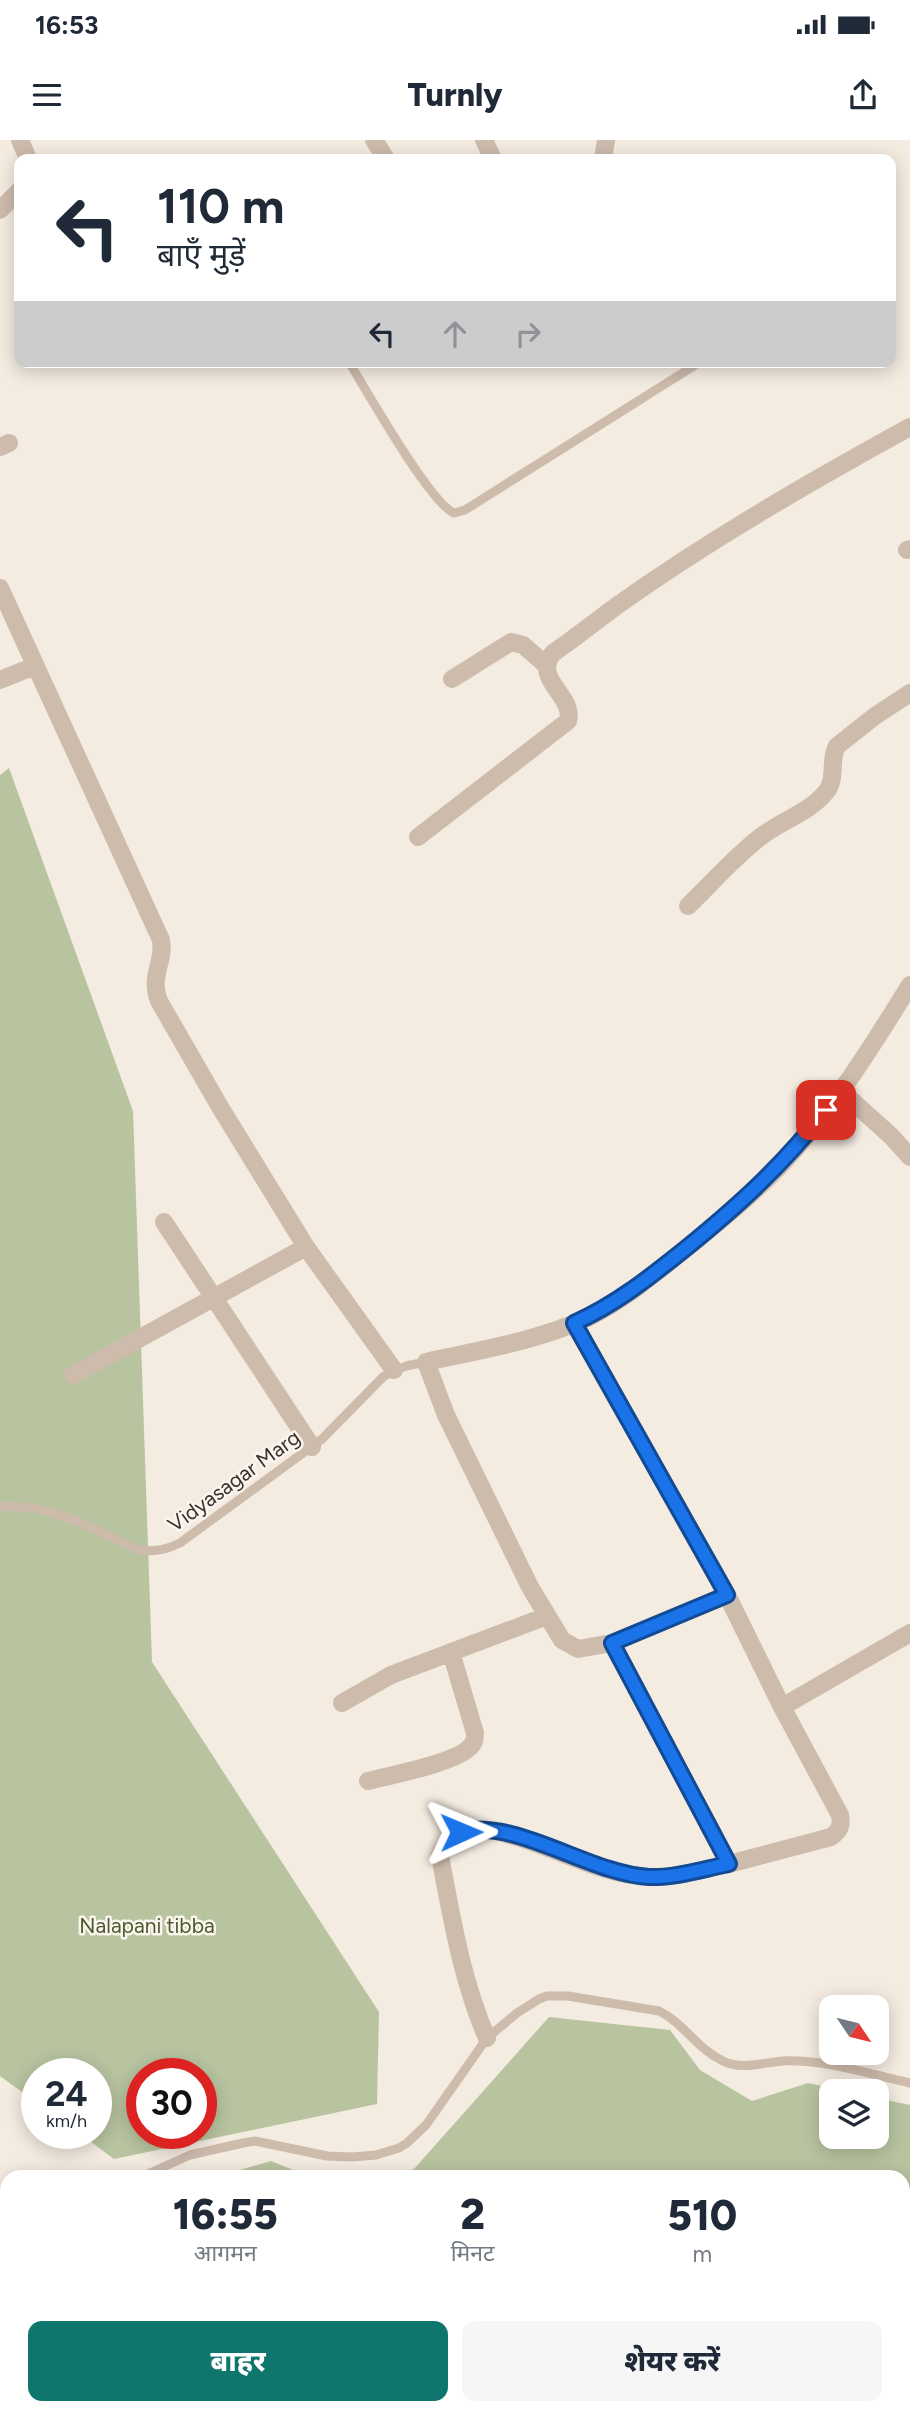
<!DOCTYPE html>
<html lang="hi">
<meta charset="utf-8">
<style>
:root{--surface:#fff;--page:#f6f6f7;--text:#1f2937;--muted:#747a83;--accent:#0f766e}
body{margin:0;font-family:Figtree,"Noto Sans Devanagari",sans-serif;background:var(--page);color:var(--text);height:100vh;display:flex;flex-direction:column;font-size:26px;white-space:nowrap}
*{box-sizing:border-box;margin:0}
p{font-size:23px;color:var(--muted)}
.icon{flex:none;width:38px;height:38px;fill:none;stroke:currentColor;stroke-width:2;stroke-linecap:round;stroke-linejoin:round}
.map{position:relative;flex:1;overflow:hidden}
.drawer{position:absolute;left:0px;top:2030px;width:910px;height:245px;display:flex;flex-direction:column;background:var(--surface);border-radius:21px 21px 0 0;box-shadow:0 4px 18px #0003}
.drawer>*{flex:none}
.top-card{position:absolute;left:14px;top:14px;width:882px;height:214px;border-radius:14px;box-shadow:0 4px 18px #0003;background:#fff;color:var(--text);overflow:hidden}
.needle{width:46px;rotate:125deg}
.controls{position:absolute;left:819px;top:1855px;display:grid;gap:14px}
.controls a{display:grid;place-items:center;width:70px;height:70px;border-radius:14px;background:var(--surface);box-shadow:0 4px 18px #0003;font-size:35px}
.speed{position:absolute;left:21px;top:1918px;display:flex;gap:14px;font-size:35px;font-weight:700;text-align:center}
.speed>*{display:grid;place-content:center;width:91px;height:91px;border-radius:50%;background:var(--surface);box-shadow:0 4px 18px #0003;line-height:1}
.speed small{font-size:18px;font-weight:400}
.speed .limit{border:10px solid #d22;background:#fff;color:#111}
.pin{position:absolute;display:grid;place-items:center;width:60px;height:60px;color:#fff;margin:-30px;border-radius:14px;box-shadow:0 4px 10px #0006}
.me{position:absolute;width:77px;margin:-38px;rotate:89deg;stroke-linejoin:round;filter:drop-shadow(0 0 5px #0008)}
.turn{display:flex;align-items:center;gap:24px;height:147px;padding:0 28px;font-size:32px}
.turn .icon{width:91px;height:91px;stroke-width:2.5}
.turn b{display:block;font-size:49px;line-height:60px}
.lanes{display:flex;align-items:center;height:66px;padding:0 28px;background:#0003;justify-content:center;gap:35px;direction:ltr}
.lanes .off{opacity:.35}
.eta{display:flex;justify-content:space-evenly;align-items:center;height:119px;text-align:center}
.eta b{font-size:42px;font-weight:800;line-height:49px}
.primary-button{display:flex;gap:14px;margin-top:auto;padding:14px 28px}
.primary-button a{flex:1;height:80px;border-radius:14px;background:var(--accent);color:#fff;font-size:28px;font-weight:800;line-height:80px;text-align:center}
.primary-button a+a{background:var(--page);color:var(--text)}
.status{display:flex;justify-content:space-between;align-items:center;height:49px;padding:0 35px;background:var(--surface);direction:ltr}
.status svg{height:19px;fill:currentColor}
header{display:flex;justify-content:space-between;align-items:center;height:91px;padding:0 28px;background:var(--surface);font-size:32px;font-weight:800}
.map>svg:first-child{display:block}
.green{fill:#b8c4a0;fill-rule:evenodd}
.lines{fill:none;stroke-linecap:round;stroke-linejoin:round}
.service{stroke:#cdbbac;stroke-width:9}
.minor{stroke:#cdbbac;stroke-width:18}
.route-casing{stroke:#114b97;stroke-width:18}
.route{stroke:#1a73e8;stroke-width:12}
.labels{text-anchor:middle;stroke-width:5;stroke-linejoin:round;paint-order:stroke}
.street-label{font-size:21px;fill:#3b302b;stroke:#fbf5ee}
.park-label{font-size:21px;fill:#4a5a2e;stroke:#fbf5ee}
</style>
<div class="status"><b>16:53</b><svg viewBox="0 0 49 12"><path d="M0 12V9h3v3zM5 12V6h3v6zM10 12V3h3v9zM15 12V0h3v12zM26 1h20v11H26zM47 4h2v5h-2z"/></svg></div>
<header><svg class="icon" aria-label="menu" viewBox="0 0 24 24"><path d="M4 6h16M4 12h16M4 18h16"/></svg>Turnly<svg class="icon" aria-label="share" viewBox="0 0 24 24"><path d="M12 15V3M7 8l5-5 5 5M5 13v7h14v-7"/></svg></header>
<div class="map">
<svg width="910" height="2275" viewBox="0 0 910 2275">
<rect width="100%" height="100%" fill="#f4ebe1"/>
<path class="green" d="M9,628L133,971L152,1522L379,1872L377,1964L114,2019L79,1993H96V1934H37V1963L0,1936V635ZM142,1934H201V1993H142Z
M549,1877L670,1890L700,1930L752,1961L808,1943L845,1951H831V1997H877V1958L910,1965V2275H0V2197L7,2191V2268H903V2037H394L414,2029Z
M271,2021L311,2037H216Z"/>
<g class="lines">
<path class="service" d="M349,222C366,250 430,363 454,373L465,370L700,222
M0,1367C49,1362 95,1390 138,1410C154,1412 165,1410 180,1403L322,1299L384,1236L406,1226L426,1222
M141,2037L190,2015L243,2003L255,2001L327,2016L352,2017L376,2015L399,2008L407,2003L426,1985L487,1898L517,1873L539,1859L547,1856H568L659,1871C684,1883 697,1909 723,1921C740,1930 763,1923 782,1921C824,1919 869,1934 910,1943
M0,2166L7,2159"/>
<path class="minor" d="M20,0L28,19
M374,0L386,19
M484,0L493,19
M603,19L606,0
M0,70L19,51
M0,307L9,303
M907,410L910,409
M0,448L161,800C165,823 149,835 159,861L220,967L306,1107
M452,539L511,502L523,505L546,525
M0,540L35,526
M418,697L568,581C575,555 532,540 553,513C575,498 596,481 618,465C711,399 810,342 910,287
M688,766C713,742 736,715 763,695C783,680 810,672 826,652C837,639 829,620 837,606L875,576L910,553
M840,950L891,996L910,1017
M164,1082L312,1307
M574,1183L727,1455L782,1567L840,1675C842,1686 840,1690 831,1697L729,1724L612,1503
M73,1235L306,1107L394,1230
M727,1455L612,1503L578,1509L562,1500L530,1447L446,1275L426,1222C480,1210 538,1201 589,1177C624,1160 654,1134 684,1110C717,1083 750,1057 780,1026C831,972 871,908 910,845
M342,1563L391,1535L547,1476
M782,1567L910,1493
M368,1641C391,1635 454,1623 469,1608C474,1604 475,1600 475,1593L451,1512
M487,1898C463,1843 453,1785 442,1727L440,1715C447,1702 456,1692 472,1690C485,1687 502,1693 514,1696C559,1709 602,1735 649,1737C675,1738 703,1729 729,1724"/>
</g>
<g class="lines">
<defs>
<path id="route" d="M461,1692C516,1678 590,1734 649,1737C675,1738 703,1729 729,1724L612,1503L727,1455L574,1183C615,1165 650,1137 685,1109C739,1065 783,1025 826,970"/>
</defs>
<use href="#route" class="route-casing"/>
<use href="#route" class="route"/>
</g>
<g class="labels">
<g class="street-label">
<text transform="translate(234 1341) rotate(-36)" y="7">Vidyasagar Marg</text>
</g>
<g class="park-label">
<text x="147" y="1793">Nalapani tibba</text>
</g>
</g>
</svg>
<div class="controls">
<a><svg class="needle" viewBox="-14 -14 28 28"><path d="M0-13l5 13h-10z" fill="#e53935"/><path d="M0 13l5-13h-10z" fill="#747a83"/></svg></a>
<a><svg class="icon" aria-label="layers" viewBox="0 0 24 24"><path d="M12 4l9 5-9 5-9-5zM3 14l9 5 9-5"/></svg></a>
</div>
<div class="speed"><div>24<small>km/h</small></div><div class="limit">30</div></div>
<div class="pin" style="left:826px;top:970px;background:#d93025"><svg class="icon" aria-label="arrive" viewBox="0 0 24 24"><path d="M6 21V4h12l-3 4 3 4H6"/></svg></div>
<svg class="me" style="left:461px;top:1692px" viewBox="-20 -20 40 40"><path d="M0-17L14 15 0 8-14 15z" fill="#1a73e8" stroke="#fff" stroke-width="4"/></svg>
<div class="top-card">
<div class="turn"><svg class="icon" aria-label="left" viewBox="0 0 24 24"><path d="M17 20v-9H6M10 6l-5 5 5 5"/></svg><div><b>110 m</b>बाएँ मुड़ें</div></div>
<div class="lanes"><svg class="icon" aria-label="left" viewBox="0 0 24 24"><path d="M17 20v-9H6M10 6l-5 5 5 5"/></svg><svg class="icon off" aria-label="ahead" viewBox="0 0 24 24"><path d="M12 20V5M6 11l6-6 6 6"/></svg><svg class="icon off" aria-label="right" viewBox="0 0 24 24"><path d="M7 20v-9h11M14 6l5 5-5 5"/></svg></div>
</div>
<section class="drawer">
<div class="eta">
<div><b>16:55</b><p>आगमन</p></div>
<div><b>2</b><p>मिनट</p></div>
<div><b>510</b><p>m</p></div>
</div>
<div class="primary-button"><a>बाहर</a><a>शेयर करें</a></div>
</section>
</div>
